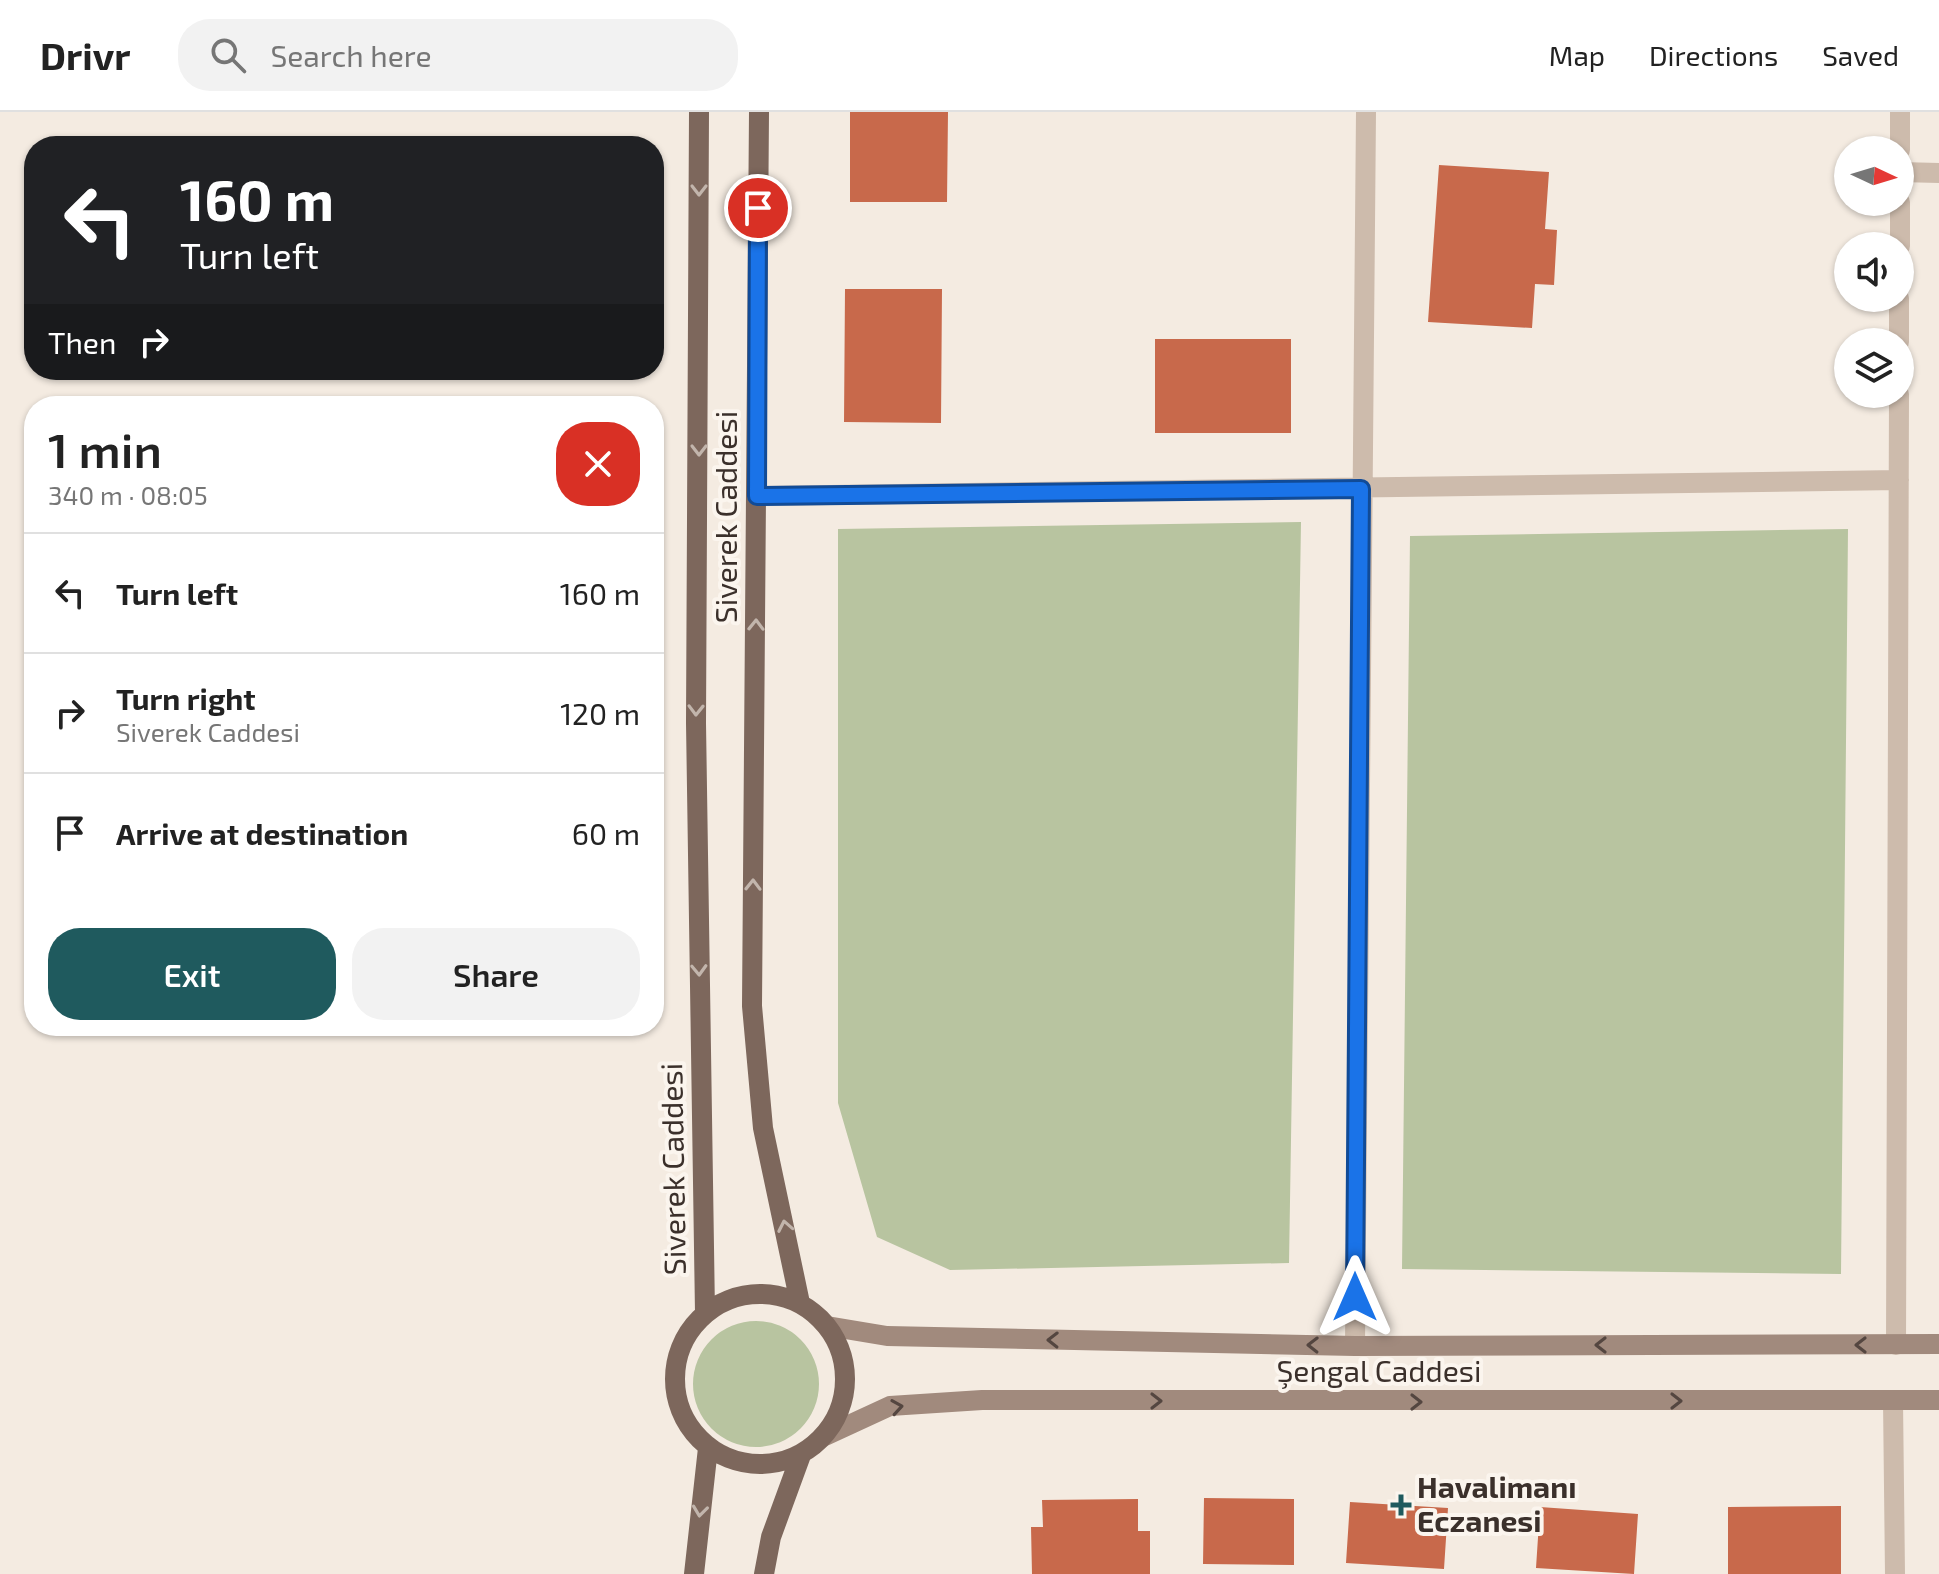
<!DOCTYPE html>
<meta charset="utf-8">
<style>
:root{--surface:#fff;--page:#f2f2f2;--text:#222;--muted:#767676;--line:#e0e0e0;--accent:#1f5a5e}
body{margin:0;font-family:"Exo 2",sans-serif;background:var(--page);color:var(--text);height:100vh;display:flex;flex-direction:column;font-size:30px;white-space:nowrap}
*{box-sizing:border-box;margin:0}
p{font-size:26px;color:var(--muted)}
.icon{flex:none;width:44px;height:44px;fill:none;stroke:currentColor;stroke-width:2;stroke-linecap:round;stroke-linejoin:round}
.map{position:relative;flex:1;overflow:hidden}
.panel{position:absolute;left:24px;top:284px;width:640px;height:640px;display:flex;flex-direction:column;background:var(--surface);border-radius:32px;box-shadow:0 2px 6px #0004}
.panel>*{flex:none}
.banner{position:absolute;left:24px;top:24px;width:640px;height:244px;border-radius:32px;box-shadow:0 2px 6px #0004;background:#202124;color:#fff;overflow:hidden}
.needle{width:52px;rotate:94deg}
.fabs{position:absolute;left:1834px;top:24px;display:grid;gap:16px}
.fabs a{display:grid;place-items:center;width:80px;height:80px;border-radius:50%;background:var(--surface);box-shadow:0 2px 6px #0004;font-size:40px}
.pin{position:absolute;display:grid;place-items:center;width:68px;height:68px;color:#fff;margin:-34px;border:4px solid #fff;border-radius:50%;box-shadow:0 2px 8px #0007}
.me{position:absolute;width:88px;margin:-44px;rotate:0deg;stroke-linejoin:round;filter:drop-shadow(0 0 6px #0008)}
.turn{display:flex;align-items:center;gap:28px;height:168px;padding:0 24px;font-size:36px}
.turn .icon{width:104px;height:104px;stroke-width:2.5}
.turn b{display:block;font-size:56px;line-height:68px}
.then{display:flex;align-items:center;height:76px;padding:0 24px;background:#0003;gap:16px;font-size:30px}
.round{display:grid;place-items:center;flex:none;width:84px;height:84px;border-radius:32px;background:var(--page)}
.head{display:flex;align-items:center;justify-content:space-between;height:136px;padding:0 24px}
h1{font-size:48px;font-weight:600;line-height:60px}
.action{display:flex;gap:16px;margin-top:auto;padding:16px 24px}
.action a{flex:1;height:92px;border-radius:32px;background:var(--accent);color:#fff;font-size:32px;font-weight:600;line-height:92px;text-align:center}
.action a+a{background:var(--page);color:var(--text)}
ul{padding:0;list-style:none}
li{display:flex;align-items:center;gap:24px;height:120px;padding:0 24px;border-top:2px solid var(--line)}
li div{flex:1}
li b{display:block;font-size:30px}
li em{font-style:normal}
header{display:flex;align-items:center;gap:48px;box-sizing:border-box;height:112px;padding:0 40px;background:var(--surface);border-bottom:2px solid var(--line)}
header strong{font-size:38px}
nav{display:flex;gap:44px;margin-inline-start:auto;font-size:28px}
.search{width:560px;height:72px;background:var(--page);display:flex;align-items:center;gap:20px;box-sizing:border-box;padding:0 28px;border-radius:32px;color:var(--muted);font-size:30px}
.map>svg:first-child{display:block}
.green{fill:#b8c4a0}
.building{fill:#c8694b}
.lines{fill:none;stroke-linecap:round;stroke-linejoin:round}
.minor{stroke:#cdbbac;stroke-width:20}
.secondary{stroke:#a18a7d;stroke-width:20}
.primary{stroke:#7d675c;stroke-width:20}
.oneway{stroke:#c2b5ac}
.oneway2{stroke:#544640}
.route-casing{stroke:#114b97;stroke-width:20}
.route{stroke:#1a73e8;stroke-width:14}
.poi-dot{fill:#1f5a5e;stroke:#fbf5ee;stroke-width:3}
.labels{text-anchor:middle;stroke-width:8;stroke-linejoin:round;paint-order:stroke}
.street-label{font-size:30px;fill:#3b302b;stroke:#fbf5ee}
.poi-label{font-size:30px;font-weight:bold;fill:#3b302b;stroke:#fbf5ee;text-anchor:start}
</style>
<header>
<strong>Drivr</strong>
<div class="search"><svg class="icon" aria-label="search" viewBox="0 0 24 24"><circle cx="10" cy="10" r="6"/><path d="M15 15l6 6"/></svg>Search here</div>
<nav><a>Map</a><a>Directions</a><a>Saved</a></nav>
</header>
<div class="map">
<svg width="1939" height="1462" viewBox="0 0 1939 1462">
<rect width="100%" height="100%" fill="#f4ebe1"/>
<path class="green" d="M1301,410L1289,1151L950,1158L877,1125L838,991V417Z
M1848,417L1841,1162L1402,1157L1410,424Z
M693 1272a63 63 0 1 1 126 0a63 63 0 1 1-126 0Z"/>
<path class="building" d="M850,0H948L947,90H850Z
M1439,53L1549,60L1545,117L1557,118L1554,173L1535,172L1532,216L1428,210Z
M845,177H942L941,311L844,310Z
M1155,227H1291V321H1155Z
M1204,1386L1294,1387V1453L1203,1452Z
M1138,1387V1419H1150V1462H1032L1031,1415H1043L1042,1388Z
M1350,1390L1448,1396L1444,1457L1346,1451Z
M1841,1394V1462H1728V1395Z
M1540,1395L1638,1402L1634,1462L1536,1456Z"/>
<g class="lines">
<path class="minor" d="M1900,0V38
M1900,60L1939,61
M1900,134V90
M1899,230V186
M757,384L1899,368
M1896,1233L1899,282
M1355,1234L1366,0
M1893,1288L1895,1462"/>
<path class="secondary" d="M827,1214L887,1224L1355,1234L1939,1232
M825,1324L890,1294L982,1288H1939"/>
<path class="primary" d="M699,0L696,611L705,1201
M759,0L752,894L763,1016L800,1191
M675 1267a85 85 0 1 1 170 0a85 85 0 1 1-170 0Z
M694,1462L708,1336
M764,1462L771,1425L801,1343"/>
</g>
<defs><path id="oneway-chevron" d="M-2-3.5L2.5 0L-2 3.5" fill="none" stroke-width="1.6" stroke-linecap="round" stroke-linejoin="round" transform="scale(2)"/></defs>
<g class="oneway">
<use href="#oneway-chevron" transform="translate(699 78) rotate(90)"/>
<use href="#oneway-chevron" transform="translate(699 338) rotate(90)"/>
<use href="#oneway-chevron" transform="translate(756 513) rotate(-89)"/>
<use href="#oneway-chevron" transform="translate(696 598) rotate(91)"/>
<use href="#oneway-chevron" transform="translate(753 773) rotate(-89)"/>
<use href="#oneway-chevron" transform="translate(699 858) rotate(88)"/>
<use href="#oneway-chevron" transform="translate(785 1114) rotate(-101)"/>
<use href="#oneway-chevron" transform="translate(700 1399) rotate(97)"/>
</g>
<g class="oneway2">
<use href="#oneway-chevron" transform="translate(1053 1228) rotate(-179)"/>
<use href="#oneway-chevron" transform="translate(1313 1233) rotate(-179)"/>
<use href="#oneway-chevron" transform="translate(1601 1233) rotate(180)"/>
<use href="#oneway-chevron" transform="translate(1861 1233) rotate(180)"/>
<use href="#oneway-chevron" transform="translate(1156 1289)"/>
<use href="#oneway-chevron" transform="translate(1676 1289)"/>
<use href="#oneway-chevron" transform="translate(1416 1290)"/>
<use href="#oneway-chevron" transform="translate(897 1295) rotate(-9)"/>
</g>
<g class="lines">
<defs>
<path id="route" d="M758,96L757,384L1361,377L1355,1185"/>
</defs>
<use href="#route" class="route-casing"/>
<use href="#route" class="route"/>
</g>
<path class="poi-dot" d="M1397 1381h8v8h8v8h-8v8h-8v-8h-8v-8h8z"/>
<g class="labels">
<g class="street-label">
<text transform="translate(727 405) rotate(-90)" y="10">Siverek Caddesi</text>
<text transform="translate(674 1057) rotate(-91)" y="10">Siverek Caddesi</text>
<text x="1379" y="1270">Şengal Caddesi</text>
</g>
<g class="poi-label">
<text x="1417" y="1386">Havalimanı<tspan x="1417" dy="34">Eczanesi</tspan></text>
</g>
</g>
</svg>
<div class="fabs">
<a><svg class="needle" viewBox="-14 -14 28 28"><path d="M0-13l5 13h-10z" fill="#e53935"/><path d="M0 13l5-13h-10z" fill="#767676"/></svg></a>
<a><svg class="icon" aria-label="sound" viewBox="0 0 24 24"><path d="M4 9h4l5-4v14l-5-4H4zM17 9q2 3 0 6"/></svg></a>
<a><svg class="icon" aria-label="layers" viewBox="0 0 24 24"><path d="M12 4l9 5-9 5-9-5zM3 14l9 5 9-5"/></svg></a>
</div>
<div class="pin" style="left:758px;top:96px;background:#d93025"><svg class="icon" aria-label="arrive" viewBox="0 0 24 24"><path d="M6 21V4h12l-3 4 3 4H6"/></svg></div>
<svg class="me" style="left:1355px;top:1185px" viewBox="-20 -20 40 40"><path d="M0-17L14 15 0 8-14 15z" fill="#1a73e8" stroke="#fff" stroke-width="4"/></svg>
<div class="banner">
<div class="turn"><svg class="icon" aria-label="left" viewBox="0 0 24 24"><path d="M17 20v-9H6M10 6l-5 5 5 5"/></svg><div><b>160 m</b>Turn left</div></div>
<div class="then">Then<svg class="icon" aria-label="right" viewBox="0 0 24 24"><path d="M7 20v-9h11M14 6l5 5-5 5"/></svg></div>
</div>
<section class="panel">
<div class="head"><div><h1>1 min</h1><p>340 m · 08:05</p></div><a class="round" style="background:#d93025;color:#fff"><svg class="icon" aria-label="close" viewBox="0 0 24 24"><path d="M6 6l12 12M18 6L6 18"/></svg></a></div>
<ul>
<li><svg class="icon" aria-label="left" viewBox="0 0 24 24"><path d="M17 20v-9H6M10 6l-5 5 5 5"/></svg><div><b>Turn left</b></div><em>160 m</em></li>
<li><svg class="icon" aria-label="right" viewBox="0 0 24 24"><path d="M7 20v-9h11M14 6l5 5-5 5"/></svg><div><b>Turn right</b><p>Siverek Caddesi</p></div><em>120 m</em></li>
<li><svg class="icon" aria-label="arrive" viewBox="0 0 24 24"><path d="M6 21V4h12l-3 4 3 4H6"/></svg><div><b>Arrive at destination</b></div><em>60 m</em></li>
</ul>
<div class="action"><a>Exit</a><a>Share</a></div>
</section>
</div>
